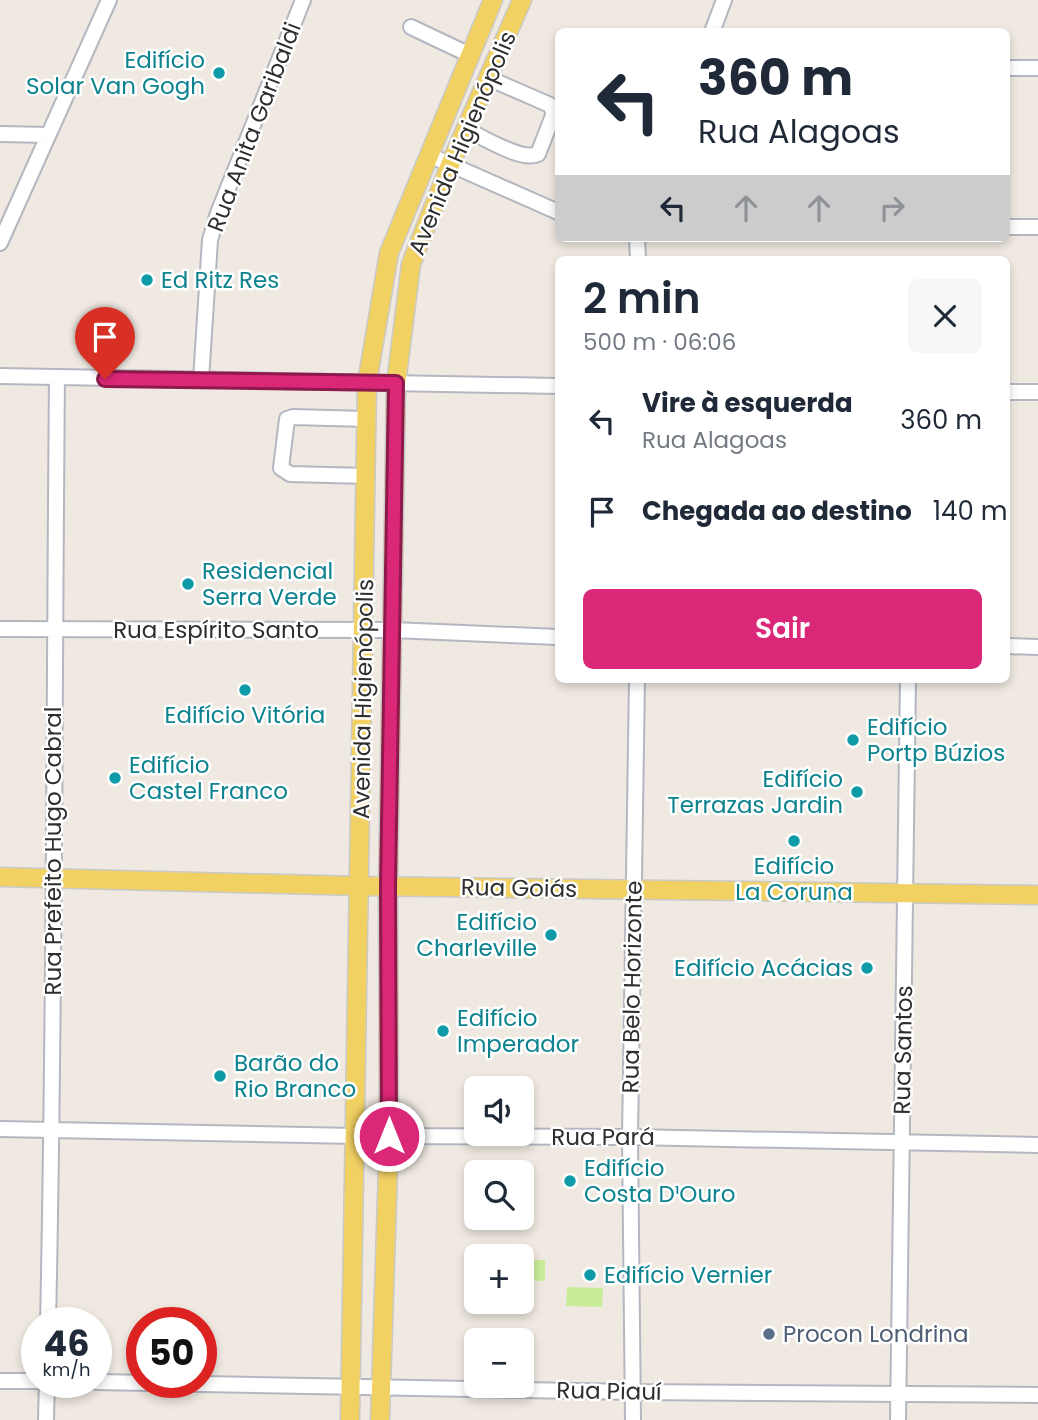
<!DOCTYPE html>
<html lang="pt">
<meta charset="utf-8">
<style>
:root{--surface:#fff;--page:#f6f6f7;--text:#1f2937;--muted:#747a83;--accent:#db2777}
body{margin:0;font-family:Poppins,sans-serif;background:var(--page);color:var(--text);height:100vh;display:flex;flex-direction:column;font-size:26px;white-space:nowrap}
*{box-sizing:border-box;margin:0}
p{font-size:23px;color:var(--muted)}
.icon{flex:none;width:38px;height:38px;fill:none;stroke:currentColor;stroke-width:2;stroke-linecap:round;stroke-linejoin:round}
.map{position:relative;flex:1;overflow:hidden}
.side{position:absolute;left:555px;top:256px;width:455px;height:427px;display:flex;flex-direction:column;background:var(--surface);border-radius:10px;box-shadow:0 4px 10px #0003}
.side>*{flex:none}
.guide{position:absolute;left:555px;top:28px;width:455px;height:214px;border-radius:10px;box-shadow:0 4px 10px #0003;background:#fff;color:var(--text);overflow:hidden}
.tools{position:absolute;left:464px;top:1076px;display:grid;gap:14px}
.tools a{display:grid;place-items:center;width:70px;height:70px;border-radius:10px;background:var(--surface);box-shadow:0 4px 10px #0003;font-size:35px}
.speed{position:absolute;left:21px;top:1307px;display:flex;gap:14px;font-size:35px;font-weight:700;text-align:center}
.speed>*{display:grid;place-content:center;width:91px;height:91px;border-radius:50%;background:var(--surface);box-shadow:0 4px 10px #0003;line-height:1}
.speed small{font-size:18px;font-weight:400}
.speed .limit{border:10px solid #d22;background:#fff;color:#111}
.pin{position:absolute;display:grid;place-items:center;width:60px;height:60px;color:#fff;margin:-72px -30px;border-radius:50% 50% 50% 0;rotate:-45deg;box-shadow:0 0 7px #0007}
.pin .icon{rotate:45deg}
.me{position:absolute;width:77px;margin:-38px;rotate:0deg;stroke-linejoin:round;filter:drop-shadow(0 0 5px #0008)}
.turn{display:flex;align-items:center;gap:24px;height:147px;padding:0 28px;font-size:32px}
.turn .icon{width:91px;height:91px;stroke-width:2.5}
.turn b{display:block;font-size:49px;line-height:60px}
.lanes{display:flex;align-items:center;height:66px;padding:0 28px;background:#0003;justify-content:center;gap:35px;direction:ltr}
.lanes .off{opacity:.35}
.round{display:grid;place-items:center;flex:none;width:74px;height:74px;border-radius:10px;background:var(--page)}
.summary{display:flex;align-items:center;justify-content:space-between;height:119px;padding:0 28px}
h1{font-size:42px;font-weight:600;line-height:52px}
.cta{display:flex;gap:14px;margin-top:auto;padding:14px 28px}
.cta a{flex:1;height:80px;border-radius:10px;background:var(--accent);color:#fff;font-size:28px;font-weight:600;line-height:80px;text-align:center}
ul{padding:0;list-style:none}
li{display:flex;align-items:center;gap:21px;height:91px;padding:0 28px}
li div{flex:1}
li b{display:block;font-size:26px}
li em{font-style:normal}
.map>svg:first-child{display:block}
.pitch{fill:#c9ec9a}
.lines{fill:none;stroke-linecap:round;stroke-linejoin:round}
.minor-casing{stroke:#b4b7c1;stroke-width:18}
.major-casing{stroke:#c9c9c9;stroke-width:21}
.minor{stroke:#fff;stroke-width:14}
.major{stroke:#f2d163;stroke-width:18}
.route-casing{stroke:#8e194d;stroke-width:18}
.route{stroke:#db2777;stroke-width:12}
.culture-dot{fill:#0f9aa8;stroke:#fff;stroke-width:2.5}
.service-dot{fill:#5c6f8a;stroke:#fff;stroke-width:2.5}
.labels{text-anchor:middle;stroke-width:5;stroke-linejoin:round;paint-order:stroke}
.culture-label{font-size:23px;fill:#0d838f;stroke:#fff;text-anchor:start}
.street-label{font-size:23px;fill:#2e2e2e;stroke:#fff}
.service-label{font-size:23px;fill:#4e5e75;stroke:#fff;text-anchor:start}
</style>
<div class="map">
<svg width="1038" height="1420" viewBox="0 0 1038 1420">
<rect width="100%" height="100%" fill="#efe9e1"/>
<path class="pitch" d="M522,1260H545V1281L522,1280Z
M567,1287L603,1288L602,1307L566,1306Z"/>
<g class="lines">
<defs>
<path id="minor" d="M411,27L470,55
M712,32L724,0
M1006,68H1038
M465,129C483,137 522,162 538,154L554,113L550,105L488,78
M0,134L48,135
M429,155L558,212
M1006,227H1038
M637,238L638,259
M0,243L109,0
M0,376L558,386
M201,380L210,240L218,213L303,0
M1006,392H1038
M366,476L290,474L281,468L287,419L293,417L366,419
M0,629L393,630L558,637
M1006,646L1038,647
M0,1129L355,1136L630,1137L1038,1145
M48,1323C55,1008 54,693 57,378
M0,1381H37
M96,1382L634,1392L1038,1395
M46,1420L47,1382
M633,1420L630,1137L637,679
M898,1420L908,679"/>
<path id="major" d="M0,877L360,886L1038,895
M350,1420L367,383L389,253L493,0
M380,1420L389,1136L388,887L396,384L411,264L450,165L522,0"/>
</defs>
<use href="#minor" class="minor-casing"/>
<use href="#major" class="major-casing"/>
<use href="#minor" class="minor"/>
<use href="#major" class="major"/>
</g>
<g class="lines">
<defs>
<path id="route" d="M105,379L396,383L388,887L389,1136"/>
</defs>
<use href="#route" class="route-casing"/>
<use href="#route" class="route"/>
</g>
<g class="culture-dot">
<circle cx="219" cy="73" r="7"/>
<circle cx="147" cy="280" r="7"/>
<circle cx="188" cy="584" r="7"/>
<circle cx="245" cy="690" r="7"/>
<circle cx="853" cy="740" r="7"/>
<circle cx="115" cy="778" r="7"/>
<circle cx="857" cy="792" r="7"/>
<circle cx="794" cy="841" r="7"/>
<circle cx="551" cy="935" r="7"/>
<circle cx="867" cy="968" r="7"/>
<circle cx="443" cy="1031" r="7"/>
<circle cx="220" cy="1076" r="7"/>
<circle cx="570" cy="1181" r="7"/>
<circle cx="590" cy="1275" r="7"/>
</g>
<circle class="service-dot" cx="769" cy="1334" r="7"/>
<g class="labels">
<g class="culture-label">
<text x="205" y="68" text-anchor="end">Edifício<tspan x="205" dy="26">Solar Van Gogh</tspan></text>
<text x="161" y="288">Ed Ritz Res</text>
<text x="202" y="579">Residencial<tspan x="202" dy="26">Serra Verde</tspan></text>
<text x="245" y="723" text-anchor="middle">Edifício Vitória</text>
<text x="867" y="735">Edifício<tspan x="867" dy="26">Portp Búzios</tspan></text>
<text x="129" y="773">Edifício<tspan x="129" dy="26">Castel Franco</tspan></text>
<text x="843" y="787" text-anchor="end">Edifício<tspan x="843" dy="26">Terrazas Jardin</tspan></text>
<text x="794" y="874" text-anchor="middle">Edifício<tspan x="794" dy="26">La Coruna</tspan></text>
<text x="537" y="930" text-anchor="end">Edifício<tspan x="537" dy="26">Charleville</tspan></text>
<text x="853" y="976" text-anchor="end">Edifício Acácias</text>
<text x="457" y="1026">Edifício<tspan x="457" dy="26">Imperador</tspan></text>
<text x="234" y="1071">Barão do<tspan x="234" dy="26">Rio Branco</tspan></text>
<text x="584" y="1176">Edifício<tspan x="584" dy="26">Costa D¹Ouro</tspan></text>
<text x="604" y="1283">Edifício Vernier</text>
</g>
<g class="street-label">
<text transform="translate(254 127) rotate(-69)" y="8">Rua Anita Garibaldi</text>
<text transform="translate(462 143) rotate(-67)" y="8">Avenida Higienópolis</text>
<text x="216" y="638">Rua Espírito Santo</text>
<text transform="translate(363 699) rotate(-89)" y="8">Avenida Higienópolis</text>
<text transform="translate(53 851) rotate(-90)" y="8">Rua Prefeito Hugo Cabral</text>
<text transform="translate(519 888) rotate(1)" y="8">Rua Goiás</text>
<text transform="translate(632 987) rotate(-89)" y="8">Rua Belo Horizonte</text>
<text transform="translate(903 1050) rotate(-89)" y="8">Rua Santos</text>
<text x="603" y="1145">Rua Pará</text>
<text transform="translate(609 1391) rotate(1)" y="8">Rua Piauí</text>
</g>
<g class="service-label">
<text x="783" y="1342">Procon Londrina</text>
</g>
</g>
</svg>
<div class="tools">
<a><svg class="icon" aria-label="sound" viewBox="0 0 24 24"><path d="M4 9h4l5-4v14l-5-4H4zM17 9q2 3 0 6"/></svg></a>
<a><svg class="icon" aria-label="search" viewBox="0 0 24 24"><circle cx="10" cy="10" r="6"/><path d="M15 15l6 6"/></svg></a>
<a>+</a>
<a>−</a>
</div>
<div class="speed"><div>46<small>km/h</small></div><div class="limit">50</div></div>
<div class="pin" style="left:105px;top:379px;background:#d93025"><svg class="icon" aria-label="arrive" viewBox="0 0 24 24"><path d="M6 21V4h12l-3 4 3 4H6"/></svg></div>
<svg class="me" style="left:389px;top:1136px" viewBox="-20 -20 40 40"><circle r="17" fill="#db2777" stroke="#fff" stroke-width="3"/><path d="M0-11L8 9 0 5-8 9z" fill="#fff"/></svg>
<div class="guide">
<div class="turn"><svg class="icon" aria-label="left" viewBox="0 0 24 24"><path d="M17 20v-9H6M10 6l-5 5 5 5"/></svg><div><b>360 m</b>Rua Alagoas</div></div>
<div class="lanes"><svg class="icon" aria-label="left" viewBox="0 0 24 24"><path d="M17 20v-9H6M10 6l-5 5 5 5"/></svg><svg class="icon off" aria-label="ahead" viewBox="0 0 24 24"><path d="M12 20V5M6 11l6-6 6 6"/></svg><svg class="icon off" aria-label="ahead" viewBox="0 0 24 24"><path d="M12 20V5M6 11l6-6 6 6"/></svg><svg class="icon off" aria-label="right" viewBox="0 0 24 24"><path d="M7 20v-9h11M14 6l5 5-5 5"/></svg></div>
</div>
<section class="side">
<div class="summary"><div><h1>2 min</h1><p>500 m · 06:06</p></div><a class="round"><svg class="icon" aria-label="close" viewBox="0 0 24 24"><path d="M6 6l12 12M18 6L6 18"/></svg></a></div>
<ul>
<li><svg class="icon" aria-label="left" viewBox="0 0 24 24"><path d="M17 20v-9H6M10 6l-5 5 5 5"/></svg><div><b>Vire à esquerda</b><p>Rua Alagoas</p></div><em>360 m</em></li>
<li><svg class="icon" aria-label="arrive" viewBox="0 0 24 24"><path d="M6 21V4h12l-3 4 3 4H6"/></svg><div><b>Chegada ao destino</b></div><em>140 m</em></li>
</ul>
<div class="cta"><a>Sair</a></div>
</section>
</div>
